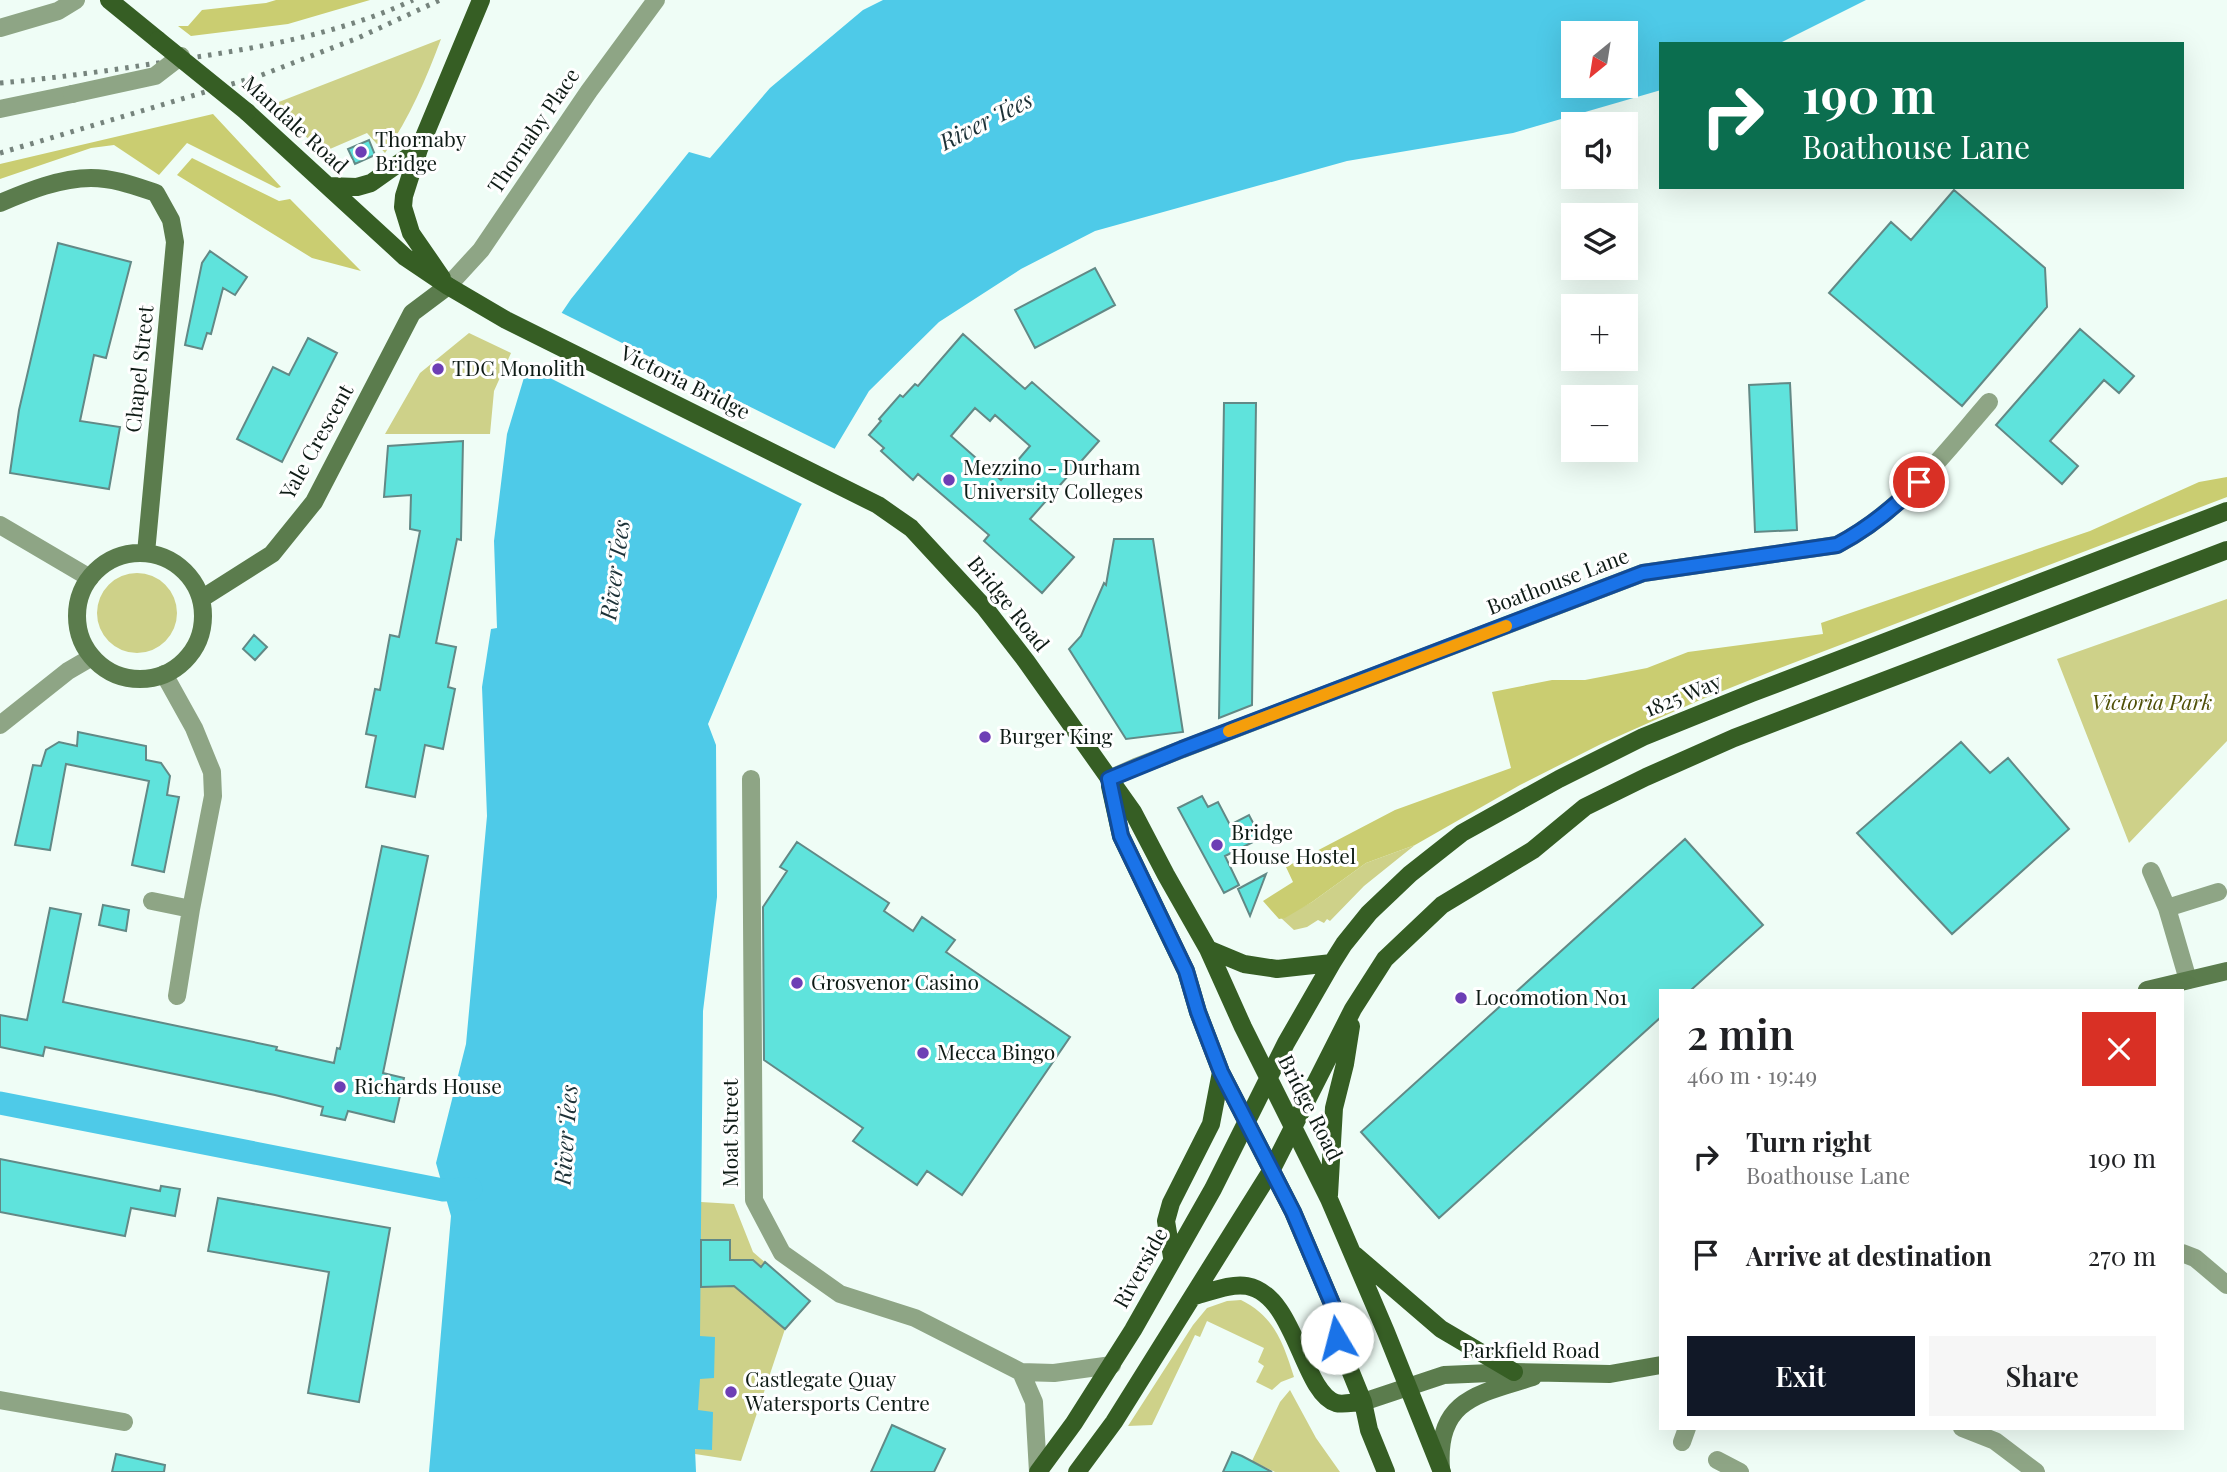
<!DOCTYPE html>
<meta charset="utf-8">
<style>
:root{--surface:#fff;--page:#f6f6f6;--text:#202124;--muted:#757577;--accent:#111827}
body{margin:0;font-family:"Playfair Display",serif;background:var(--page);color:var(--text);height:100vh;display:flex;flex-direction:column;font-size:26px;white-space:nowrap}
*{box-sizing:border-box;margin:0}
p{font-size:23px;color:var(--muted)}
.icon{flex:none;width:38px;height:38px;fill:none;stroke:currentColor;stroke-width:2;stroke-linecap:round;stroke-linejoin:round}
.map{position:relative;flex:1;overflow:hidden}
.sheet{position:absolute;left:1659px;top:989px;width:525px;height:441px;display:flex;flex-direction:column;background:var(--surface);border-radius:0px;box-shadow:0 7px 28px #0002}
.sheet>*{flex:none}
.guide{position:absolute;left:1659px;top:42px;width:525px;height:147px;border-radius:0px;box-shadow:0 7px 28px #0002;background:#0b6e4f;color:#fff;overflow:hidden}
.needle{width:46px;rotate:210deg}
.controls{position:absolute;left:1561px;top:21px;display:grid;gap:14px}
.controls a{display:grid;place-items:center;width:77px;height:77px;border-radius:0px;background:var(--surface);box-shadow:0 7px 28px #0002;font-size:35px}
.pin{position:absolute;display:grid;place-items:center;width:60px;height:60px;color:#fff;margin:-30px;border:4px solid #fff;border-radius:50%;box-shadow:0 2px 7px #0007}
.me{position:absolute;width:77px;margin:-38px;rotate:352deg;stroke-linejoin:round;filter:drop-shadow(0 0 5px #0008)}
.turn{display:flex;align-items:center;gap:24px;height:147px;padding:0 28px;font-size:32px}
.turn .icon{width:91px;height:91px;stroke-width:2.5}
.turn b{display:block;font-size:49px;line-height:60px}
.round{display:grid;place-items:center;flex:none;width:74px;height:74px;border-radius:0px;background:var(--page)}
.overview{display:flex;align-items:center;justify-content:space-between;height:119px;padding:0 28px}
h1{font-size:42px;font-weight:600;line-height:52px}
.action{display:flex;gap:14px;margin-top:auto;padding:14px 28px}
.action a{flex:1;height:80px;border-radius:0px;background:var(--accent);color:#fff;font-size:28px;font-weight:600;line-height:80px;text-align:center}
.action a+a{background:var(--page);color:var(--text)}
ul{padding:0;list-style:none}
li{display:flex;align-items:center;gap:21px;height:98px;padding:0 28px}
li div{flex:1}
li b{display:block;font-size:26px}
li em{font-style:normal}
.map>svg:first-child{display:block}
.green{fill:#ced189}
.forest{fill:#cacd71}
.water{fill:#4ecae8;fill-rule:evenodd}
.pier{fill:#effdf6}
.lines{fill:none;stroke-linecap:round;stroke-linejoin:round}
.canal{stroke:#4ecae8;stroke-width:23}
.building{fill:#5fe3dc;stroke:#628986;stroke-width:2;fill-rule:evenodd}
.street{stroke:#8ea585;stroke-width:18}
.secondary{stroke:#5b7c4d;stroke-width:18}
.primary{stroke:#365e24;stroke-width:18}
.rail{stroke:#76847d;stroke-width:5;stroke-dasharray:3.5 7;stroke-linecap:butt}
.street-bridge{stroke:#8ea585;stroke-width:18}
.primary-bridge{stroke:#365e24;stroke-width:18}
.route-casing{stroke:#114b97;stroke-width:18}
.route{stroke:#1a73e8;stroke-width:12}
.slow{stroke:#f59e0b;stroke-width:12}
.poi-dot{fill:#6d3eb5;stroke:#fff;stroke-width:2.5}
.labels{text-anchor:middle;stroke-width:6;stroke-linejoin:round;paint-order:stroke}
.street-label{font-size:21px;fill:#0e1b15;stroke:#fff}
.poi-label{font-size:21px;fill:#0e1b15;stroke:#fff;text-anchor:start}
.park-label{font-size:21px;font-style:italic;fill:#4e4f06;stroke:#fff}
.water-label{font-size:23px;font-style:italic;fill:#1d3238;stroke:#fff}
</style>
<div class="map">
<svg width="2227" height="1472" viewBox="0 0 2227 1472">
<rect width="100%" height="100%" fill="#effdf6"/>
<path class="green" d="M441,39C426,79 410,117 385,153L367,133L323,152L271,105Z
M469,333L511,353L494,391L490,434H385L420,373Z
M97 613a40 40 0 1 1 80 0a40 40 0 1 1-80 0Z
M2227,599V741L2129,843L2057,659Z
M1415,845L1364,886L1330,921L1327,919L1324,923L1318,920L1307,927L1294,930L1281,918L1312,902L1366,863Z
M701,1202L734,1204L753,1252L810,1301L785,1329L741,1461L695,1454Z
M1241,1300C1275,1317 1283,1343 1294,1377L1281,1382L1272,1390L1256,1382L1264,1366L1258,1362L1264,1348L1207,1321L1200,1337L1195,1335L1152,1425L1128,1426L1193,1325L1207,1308L1227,1301Z
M1290,1390L1316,1438L1340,1472H1275L1252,1461L1280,1402Z"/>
<path class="forest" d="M276,0H370L288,24L191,36L178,26H188L202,10L266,3Z
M213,114L281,187L277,188L187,143L159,175L114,145L91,148L0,179V164Z
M192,158L279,201L290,199L361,271L312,258L177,175Z
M2227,477V497L1780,668L1700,700L1601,744L1520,785L1415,845L1366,863L1312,902L1285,918L1279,919L1263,901L1293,882L1286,867L1395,810L1511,768L1492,692L1552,680H1585L1647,668L1688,652L1823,634L1821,623L2090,531L2199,482Z"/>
<path class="water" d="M883,0H1866L1778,44H1661V90L1513,133L1347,161L1095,231L1021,269L939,322L869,391L800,507L708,724L716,745L717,897L703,1011L700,1336L715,1337L714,1378L700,1379L698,1410L713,1412L712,1450L695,1449L696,1472H429L451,1216L436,1163L466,1044L487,816L482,687L491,629L497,628L494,541L507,434L529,361L571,299L689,152L710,158L770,88L863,10ZM1573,33H1626V86H1573Z"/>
<path class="pier" d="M558,311L837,450L804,505L524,365Z"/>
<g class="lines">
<path class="canal" d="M0,1103L443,1190L471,1189"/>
</g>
<path class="building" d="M369,140L375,155L355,164L348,149Z
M1954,190L2045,268L2047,307L1962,406L1829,293L1891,222L1911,240Z
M58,243L131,262L106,358L94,355L80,421L120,427L109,489L10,473L19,410Z
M210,251L247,277L235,295L223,288L211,334L207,333L202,349L185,345L202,263Z
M1095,268L1115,305L1035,348L1015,310Z
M2080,329L2134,376L2119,393L2104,380L2050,441L2078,466L2062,484L1996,425Z
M963,334L1025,389L1032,382L1099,441L1030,519L1074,557L1042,593L984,541L989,535L918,474L913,480L881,451L884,448L869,435L881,421L879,419L900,395L903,397L915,384L918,386ZM975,408L990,421L995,415L1030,446L1001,480L951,436Z
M308,338L337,353L282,462L237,439L273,367L289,375Z
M1790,383L1797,530L1755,532L1749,385Z
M1224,403H1256L1252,705L1219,718Z
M463,441L461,540L457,539L436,643L456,647L448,687L455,689L443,749L425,745L415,797L366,787L376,736L366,734L375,689L380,690L390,635L399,637L420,531L410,529L411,495L384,497L388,446Z
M1114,539H1153L1183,732L1126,739L1069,649L1081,636L1104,583L1106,585Z
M254,635L267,647L255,660L243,649Z
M78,732L146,746V760L161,763L170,776L167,795L179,797L164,872L132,865L149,781L66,764L50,850L15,845L33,765L41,766L46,750L59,742L77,746Z
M1961,742L1990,773L2008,758L2069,829L1952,934L1857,833Z
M1202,796L1208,807L1218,802L1230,825L1249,815L1261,838L1225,856L1239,885L1224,893L1178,808Z
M1685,839L1763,925L1691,990H1661V1017L1439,1218L1361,1132Z
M797,842L889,903L884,911L913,931L922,917L955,940L946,952L1070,1037L962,1195L927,1171L917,1185L853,1141L863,1128L764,1060L763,907L787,871L780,867Z
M382,846L428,856L383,1073L404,1078L394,1122L348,1111L345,1120L321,1115L323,1107L275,1095L45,1047L43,1056L0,1047V1015L27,1020L50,908L81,914L63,1002L277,1047L276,1050L334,1063L337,1048L340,1049Z
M1266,874L1250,916L1238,889Z
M103,905L129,910L126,931L99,925Z
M0,1159L160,1191L161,1186L180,1189L175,1216L131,1208L125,1236L0,1212Z
M218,1198L390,1228L359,1402L308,1393L329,1272L208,1251Z
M701,1240H730V1260H753L761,1267L765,1262L810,1301L785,1329L734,1286L701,1287Z
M892,1425L945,1449L934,1472H871Z
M1232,1452L1242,1456L1272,1472H1223Z
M116,1454L165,1465L164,1472H112Z"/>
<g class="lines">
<path class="street" d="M0,28L58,11L76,0
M0,109L72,94
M448,286L481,250L589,91L656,0
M0,525L90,578
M164,674L194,728L212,772L213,796L191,909L177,996
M0,725L68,671L92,657
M751,779L754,1200L782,1253L840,1294L915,1318L1021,1372L1054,1373L1112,1365
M1109,779L1136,767L1643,573L1837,545C1901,512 1943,455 1989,402
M2151,871L2167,908L2188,980
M152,901L191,909
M2167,908L2218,892
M2182,1253L2195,1258L2227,1285
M1021,1372L1034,1402L1038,1472
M0,1400L124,1422
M1962,1428L1995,1441L2036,1472
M1682,1442L1687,1428
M1717,1460L1740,1472"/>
<path class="secondary" d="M0,203C28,191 60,178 91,178C114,178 135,186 156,193L171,220L175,242L146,553
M77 616a63 63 0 1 1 126 0a63 63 0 1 1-126 0Z
M201,599L272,554L314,502L412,313L448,286
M2147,990L2227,971
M1363,1402L1444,1375L1514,1372L1610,1374L1661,1365
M1441,1468C1436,1399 1479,1394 1533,1377"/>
<path class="primary" d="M109,0L158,40
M247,112L405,257L448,286L506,320L878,505L911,528L985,608L1026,661L1133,812L1166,875L1208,949L1243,1027L1329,1199L1386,1332L1442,1472
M328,186L357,187L371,183L419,149
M442,278L411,233L403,207L404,196L419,149L481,0
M1110,786L1121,836L1186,971L1198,1012L1221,1072L1293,1212L1333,1306L1337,1338L1363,1402L1369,1430L1386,1472
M1208,949L1244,964L1277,969L1332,963
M1329,1195L1334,1108L1345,1064L1351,1026
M1355,1255L1441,1329L1514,1372
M1172,1257L1166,1221L1171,1203L1211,1124L1221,1072
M1194,1296C1210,1292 1231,1283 1247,1286C1296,1295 1302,1392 1336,1403C1343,1405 1355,1402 1363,1402
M1038,1472L1074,1423L1133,1330L1213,1189L1286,1043L1332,963L1344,944L1369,913L1410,874L1462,833L1559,779L1643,737L1752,693L2227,511
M1077,1472L1114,1422L1271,1171L1353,1009L1385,959L1442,905L1533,850L1585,807L1646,777L1734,738L2227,550"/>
<path class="rail" d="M0,83C57,78 114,70 170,61C252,49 338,35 413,0
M0,153L259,76L358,38L440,0"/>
<path class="street-bridge" d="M72,94L155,76L181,56"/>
<path class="primary-bridge" d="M158,40L247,112"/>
</g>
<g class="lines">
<defs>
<path id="route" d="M1337,1338L1333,1306L1293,1212L1221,1072L1198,1012L1186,971L1121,836L1109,779L1182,749L1643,573L1837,545C1869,528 1894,508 1919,482"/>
</defs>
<use href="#route" class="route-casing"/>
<use href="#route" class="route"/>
<path class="slow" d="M1229,731L1506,626"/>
</g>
<g class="poi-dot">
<circle cx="361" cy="152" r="7"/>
<circle cx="438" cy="369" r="7"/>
<circle cx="949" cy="480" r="7"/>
<circle cx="985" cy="737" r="7"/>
<circle cx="1217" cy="845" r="7"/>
<circle cx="797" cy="983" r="7"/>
<circle cx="1461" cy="998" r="7"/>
<circle cx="923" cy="1053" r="7"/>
<circle cx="340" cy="1087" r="7"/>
<circle cx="731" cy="1392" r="7"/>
</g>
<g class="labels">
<g class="street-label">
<text transform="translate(295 125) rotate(42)" y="7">Mandale Road</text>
<text transform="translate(534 131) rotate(-56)" y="7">Thornaby Place</text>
<text transform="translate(140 369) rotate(-84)" y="7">Chapel Street</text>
<text transform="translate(685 383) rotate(26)" y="7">Victoria Bridge</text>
<text transform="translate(317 442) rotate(-61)" y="7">Yale Crescent</text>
<text transform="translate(1558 582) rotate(-21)" y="7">Boathouse Lane</text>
<text transform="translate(1008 604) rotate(51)" y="7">Bridge Road</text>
<text transform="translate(1683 696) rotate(-22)" y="7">1825 Way</text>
<text transform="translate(1310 1108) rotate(63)" y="7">Bridge Road</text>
<text transform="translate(731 1133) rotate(-90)" y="7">Moat Street</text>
<text transform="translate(1141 1268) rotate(-61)" y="7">Riverside</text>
<text x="1531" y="1358">Parkfield Road</text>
</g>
<g class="poi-label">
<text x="375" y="147">Thornaby<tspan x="375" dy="24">Bridge</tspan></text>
<text x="452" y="376">TDC Monolith</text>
<text x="963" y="475">Mezzino - Durham<tspan x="963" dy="24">University Colleges</tspan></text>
<text x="999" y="744">Burger King</text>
<text x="1231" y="840">Bridge<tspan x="1231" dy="24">House Hostel</tspan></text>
<text x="811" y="990">Grosvenor Casino</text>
<text x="1475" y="1005">Locomotion No1</text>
<text x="937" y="1060">Mecca Bingo</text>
<text x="354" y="1094">Richards House</text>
<text x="745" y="1387">Castlegate Quay<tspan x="745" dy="24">Watersports Centre</tspan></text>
</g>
<g class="park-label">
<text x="2152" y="710">Victoria Park</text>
</g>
<g class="water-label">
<text transform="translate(986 121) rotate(-27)" y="8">River Tees</text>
<text transform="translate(615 570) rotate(-82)" y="8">River Tees</text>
<text transform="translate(566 1135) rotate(-86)" y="8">River Tees</text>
</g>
</g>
</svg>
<div class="controls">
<a><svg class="needle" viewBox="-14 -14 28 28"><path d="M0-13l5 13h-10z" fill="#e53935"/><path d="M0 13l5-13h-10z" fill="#757577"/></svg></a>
<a><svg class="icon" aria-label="sound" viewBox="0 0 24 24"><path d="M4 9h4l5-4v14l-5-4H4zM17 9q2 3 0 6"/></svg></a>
<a><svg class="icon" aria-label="layers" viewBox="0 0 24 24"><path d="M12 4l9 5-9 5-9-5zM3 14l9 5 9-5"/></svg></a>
<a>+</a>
<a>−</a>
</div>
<div class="pin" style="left:1919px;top:482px;background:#d93025"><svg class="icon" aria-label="arrive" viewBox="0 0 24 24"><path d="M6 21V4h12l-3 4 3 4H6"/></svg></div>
<svg class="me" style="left:1337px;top:1338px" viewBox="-20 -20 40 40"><circle r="19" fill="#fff"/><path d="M0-13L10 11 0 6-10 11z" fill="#1a73e8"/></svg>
<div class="guide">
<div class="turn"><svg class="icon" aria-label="right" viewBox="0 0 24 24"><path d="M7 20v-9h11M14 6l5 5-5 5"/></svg><div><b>190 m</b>Boathouse Lane</div></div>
</div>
<section class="sheet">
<div class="overview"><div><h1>2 min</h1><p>460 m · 19:49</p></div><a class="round" style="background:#d93025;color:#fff"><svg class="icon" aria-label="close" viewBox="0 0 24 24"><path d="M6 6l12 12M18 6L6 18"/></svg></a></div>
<ul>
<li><svg class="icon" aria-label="right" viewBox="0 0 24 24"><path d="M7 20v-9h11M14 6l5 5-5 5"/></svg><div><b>Turn right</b><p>Boathouse Lane</p></div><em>190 m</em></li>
<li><svg class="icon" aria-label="arrive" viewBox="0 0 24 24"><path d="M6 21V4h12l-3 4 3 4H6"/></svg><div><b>Arrive at destination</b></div><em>270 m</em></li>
</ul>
<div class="action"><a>Exit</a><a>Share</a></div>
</section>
</div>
